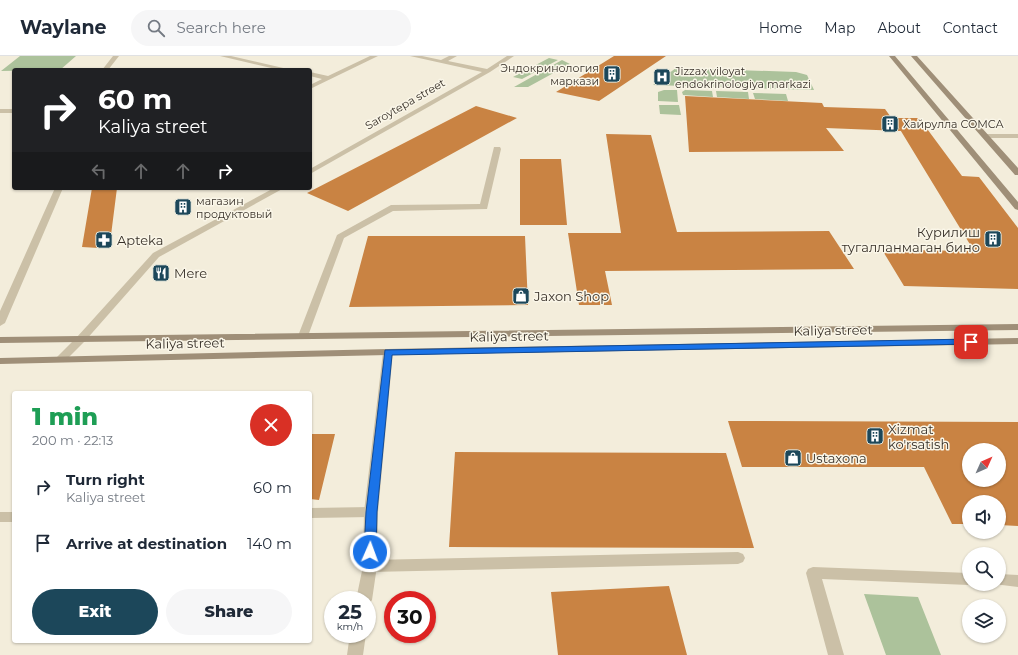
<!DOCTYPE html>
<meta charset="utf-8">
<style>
:root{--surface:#fff;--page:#f6f6f7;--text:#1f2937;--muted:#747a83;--line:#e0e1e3;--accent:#1c475a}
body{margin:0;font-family:Montserrat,sans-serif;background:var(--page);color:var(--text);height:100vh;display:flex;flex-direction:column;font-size:15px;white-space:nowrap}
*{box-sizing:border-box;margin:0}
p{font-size:13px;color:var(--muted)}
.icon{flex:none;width:22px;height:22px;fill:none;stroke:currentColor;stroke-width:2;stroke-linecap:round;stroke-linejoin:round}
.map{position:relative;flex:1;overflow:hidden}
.panel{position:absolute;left:12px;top:335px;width:300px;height:252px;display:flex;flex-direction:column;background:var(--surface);border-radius:4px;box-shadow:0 1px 3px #0004}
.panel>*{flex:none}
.guide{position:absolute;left:12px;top:12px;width:300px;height:122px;border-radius:4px;box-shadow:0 1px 3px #0004;background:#202124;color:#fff;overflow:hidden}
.needle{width:26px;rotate:45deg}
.tools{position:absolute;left:962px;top:387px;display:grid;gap:8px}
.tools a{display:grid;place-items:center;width:44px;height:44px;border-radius:50%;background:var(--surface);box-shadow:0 1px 3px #0004;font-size:20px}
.speed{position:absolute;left:324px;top:535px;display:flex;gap:8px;font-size:20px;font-weight:700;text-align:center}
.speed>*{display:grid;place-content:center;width:52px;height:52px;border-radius:50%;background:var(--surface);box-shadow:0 1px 3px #0004;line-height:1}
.speed small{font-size:10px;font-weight:400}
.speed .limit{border:6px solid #d22;background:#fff;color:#111}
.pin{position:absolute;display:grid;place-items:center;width:34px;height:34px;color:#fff;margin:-17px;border-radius:8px;box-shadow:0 2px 6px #0006}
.me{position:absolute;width:44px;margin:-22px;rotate:2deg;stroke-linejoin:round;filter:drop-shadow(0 0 3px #0008)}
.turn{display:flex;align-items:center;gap:14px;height:84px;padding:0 20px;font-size:18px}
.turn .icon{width:52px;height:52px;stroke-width:2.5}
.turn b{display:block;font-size:28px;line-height:34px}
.lanes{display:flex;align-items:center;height:38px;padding:0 20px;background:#0003;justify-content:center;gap:20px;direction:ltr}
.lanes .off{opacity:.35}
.round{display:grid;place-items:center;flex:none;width:42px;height:42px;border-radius:21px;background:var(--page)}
.overview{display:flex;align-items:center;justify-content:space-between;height:68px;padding:0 20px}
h1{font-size:24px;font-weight:800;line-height:30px;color:#1e9e55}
.cta{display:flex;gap:8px;margin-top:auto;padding:8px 20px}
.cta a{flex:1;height:46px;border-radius:24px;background:var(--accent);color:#fff;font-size:16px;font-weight:800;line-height:46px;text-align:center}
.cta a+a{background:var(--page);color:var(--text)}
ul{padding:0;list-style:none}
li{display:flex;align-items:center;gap:12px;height:56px;padding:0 20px}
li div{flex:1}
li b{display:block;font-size:15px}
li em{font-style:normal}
header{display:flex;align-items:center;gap:24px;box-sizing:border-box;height:56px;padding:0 20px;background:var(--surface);border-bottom:1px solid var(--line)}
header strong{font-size:19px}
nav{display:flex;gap:22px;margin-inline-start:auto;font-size:14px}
.search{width:280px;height:36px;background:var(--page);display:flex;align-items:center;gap:10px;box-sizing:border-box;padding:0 14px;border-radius:22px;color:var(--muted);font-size:15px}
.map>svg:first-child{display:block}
.green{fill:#acc29b}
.building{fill:#c98343;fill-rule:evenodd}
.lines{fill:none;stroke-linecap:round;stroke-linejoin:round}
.service{fill:#cbc0a7;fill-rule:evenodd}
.minor{fill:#cbc0a7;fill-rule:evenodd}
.secondary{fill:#9f8f78;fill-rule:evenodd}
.route{fill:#1a73e8;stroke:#114b97}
.labels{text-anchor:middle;stroke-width:3;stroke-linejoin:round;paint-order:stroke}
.far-poi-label{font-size:11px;fill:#373028;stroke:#faf6e8;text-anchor:start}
.far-street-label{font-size:11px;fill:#373028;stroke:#faf6e8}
.poi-label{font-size:13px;fill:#373028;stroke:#faf6e8;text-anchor:start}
.street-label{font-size:13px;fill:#373028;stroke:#faf6e8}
</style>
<header>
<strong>Waylane</strong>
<div class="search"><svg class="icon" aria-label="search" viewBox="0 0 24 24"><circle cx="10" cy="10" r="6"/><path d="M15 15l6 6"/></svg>Search here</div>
<nav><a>Home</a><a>Map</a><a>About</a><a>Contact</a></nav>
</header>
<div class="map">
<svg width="1018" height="599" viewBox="0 0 1018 599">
<rect width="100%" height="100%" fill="#f3eddb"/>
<path class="green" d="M20,0H76L60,14L1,15Z
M549,2L558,4L522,23L513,21Z
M562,4L570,8L528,31H514Z
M676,12L796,16L807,19L814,34L653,29Z
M664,34H677L678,46L658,45V36Z
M685,34L712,35L713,41L683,39L682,36Z
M716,35L748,36L749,43L717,41Z
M753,37L786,38L788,45L755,43Z
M659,49H679L681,59L660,58Z
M864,538L918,541L941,599H886Z"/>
<path class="building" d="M614,0H666L599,45L556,36Z
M685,40L822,47L824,51L885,53L901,75L826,72L844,95L689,96Z
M476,50L517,62L348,155L307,137Z
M893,62H919L962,120L979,121L1018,172V233L904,230L884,197H903L905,194L974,195Z
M606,78L651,79L677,176L829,175L854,213L605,215L612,249H579L568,177H621Z
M520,103H561L567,169H520Z
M92,132H117L110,187L99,192L82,191Z
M368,180H525L528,249L349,251Z
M728,365L1018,366V470L999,469V446H969V468H952L924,411H742ZM969,394H999V424H969Z
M310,378H335L319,444L310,443Z
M455,396L726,397L754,492L449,491Z
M669,530L687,599H558L551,536Z"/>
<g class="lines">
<path class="service" d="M113,0H119L108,14H102Z
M220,0H231L292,14H280Z
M370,0H378L310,33V29L322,23L310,20V16L328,20Z
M410,0H422L441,4L449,0H457L448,5L487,13L507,0H514L490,16L310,118V113L482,16Z
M0,53H14V57H0Z
M494,91H500L501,93L487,153L393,155L344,182L308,280L303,283L299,282L298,280L337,179L391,149L480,148Z
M55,132H63L5,267L0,270V255Z
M274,132H284L159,201L85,285L64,306H56L54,304L77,281L153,197Z
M371,451L376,452L378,456L376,460L371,461L310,462V452Z
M0,456H14V466H0Z
M738,496L743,498L745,502L743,506L738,508L370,516L365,514L363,510L365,506L370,504Z
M813,511L969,517V528H972L969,529L822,523L844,599H828L806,517L808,513Z
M999,518L1018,519V531L994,528H999Z"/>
<path class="minor" d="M983,78H1018V82H986L982,80Z
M388,293L393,296L378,456L377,510L372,544L369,548L367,549V544H356L363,510L364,456L383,296Z
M350,578H366L363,599H347Z"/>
<path class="secondary" d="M889,0H895L1018,146V154L1015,153Z
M911,0H917L1018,112V119H1015Z
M1018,268V274L0,287V281Z
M1018,282V288L388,299L0,308V302L388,293Z"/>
</g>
<path class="route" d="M971,283L974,284L975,286L974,288L392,299L377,456L376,496L374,499L370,501L366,499L364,496L366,456L385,294Z"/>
<defs>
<symbol id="building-square" viewBox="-11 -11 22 22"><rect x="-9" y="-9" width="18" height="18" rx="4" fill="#1c475a" stroke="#faf6e8"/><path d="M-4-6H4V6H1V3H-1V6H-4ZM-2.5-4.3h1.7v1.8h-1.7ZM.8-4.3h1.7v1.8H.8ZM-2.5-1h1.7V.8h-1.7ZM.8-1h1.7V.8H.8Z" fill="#fff"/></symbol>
<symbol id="hospital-square" viewBox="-11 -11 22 22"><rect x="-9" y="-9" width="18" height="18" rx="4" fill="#1c475a" stroke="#faf6e8"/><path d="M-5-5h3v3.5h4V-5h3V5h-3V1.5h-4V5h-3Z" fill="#fff"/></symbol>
<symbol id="pharmacy-square" viewBox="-11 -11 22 22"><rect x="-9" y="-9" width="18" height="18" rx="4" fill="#1c475a" stroke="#faf6e8"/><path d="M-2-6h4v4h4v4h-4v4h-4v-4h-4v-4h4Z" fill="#fff"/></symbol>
<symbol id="restaurant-square" viewBox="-11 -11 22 22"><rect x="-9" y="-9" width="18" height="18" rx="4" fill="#1c475a" stroke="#faf6e8"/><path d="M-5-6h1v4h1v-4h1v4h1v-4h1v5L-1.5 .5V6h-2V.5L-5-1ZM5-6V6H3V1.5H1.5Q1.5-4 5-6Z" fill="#fff"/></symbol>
<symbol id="shop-square" viewBox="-11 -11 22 22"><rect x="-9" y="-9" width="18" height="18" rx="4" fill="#1c475a" stroke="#faf6e8"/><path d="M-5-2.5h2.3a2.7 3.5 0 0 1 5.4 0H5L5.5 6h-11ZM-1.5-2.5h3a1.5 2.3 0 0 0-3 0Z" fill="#fff"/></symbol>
</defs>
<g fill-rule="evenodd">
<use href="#building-square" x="602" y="8" width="20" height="20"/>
<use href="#hospital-square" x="652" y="11" width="20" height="20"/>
<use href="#building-square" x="880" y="58" width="20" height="20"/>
<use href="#building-square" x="173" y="141" width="20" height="20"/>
<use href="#building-square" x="983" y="173" width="20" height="20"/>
<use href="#pharmacy-square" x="94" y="174" width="20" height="20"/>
<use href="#restaurant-square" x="151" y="207" width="20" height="20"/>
<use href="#shop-square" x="511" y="230" width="20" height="20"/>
<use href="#building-square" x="865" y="370" width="20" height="20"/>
<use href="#shop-square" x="783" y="392" width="20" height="20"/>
</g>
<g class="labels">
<g class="far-poi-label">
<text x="599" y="16" text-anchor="end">Эндокринология<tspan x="599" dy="13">маркази</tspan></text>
<text x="675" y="19">Jizzax viloyat<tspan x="675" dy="13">endokrinologiya markazi</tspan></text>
<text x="903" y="72">Хайрулла СОМСА</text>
<text x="196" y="149">магазин<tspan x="196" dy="13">продуктовый</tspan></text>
</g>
<g class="far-street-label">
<text transform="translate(405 48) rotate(-30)" y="4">Saroytepa street</text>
</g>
<g class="poi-label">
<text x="980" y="181" text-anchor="end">Курилиш<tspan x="980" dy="15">тугалланмаган бино</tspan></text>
<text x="117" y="189">Apteka</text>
<text x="174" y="222">Mere</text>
<text x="534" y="245">Jaxon Shop</text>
<text x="888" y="378">Xizmat<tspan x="888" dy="15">ko'rsatish</tspan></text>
<text x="806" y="407">Ustaxona</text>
</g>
<g class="street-label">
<text transform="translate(833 274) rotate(-1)" y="5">Kaliya street</text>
<text transform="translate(509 280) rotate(-1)" y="5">Kaliya street</text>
<text transform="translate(185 287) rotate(-1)" y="5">Kaliya street</text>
</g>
</g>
</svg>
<div class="tools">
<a><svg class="needle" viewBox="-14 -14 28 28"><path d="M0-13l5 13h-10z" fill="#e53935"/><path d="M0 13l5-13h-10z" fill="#747a83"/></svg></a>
<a><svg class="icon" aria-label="sound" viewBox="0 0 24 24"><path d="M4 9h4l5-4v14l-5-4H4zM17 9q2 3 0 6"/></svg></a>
<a><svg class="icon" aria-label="search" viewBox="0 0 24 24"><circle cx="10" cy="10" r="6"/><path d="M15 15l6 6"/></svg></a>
<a><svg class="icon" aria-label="layers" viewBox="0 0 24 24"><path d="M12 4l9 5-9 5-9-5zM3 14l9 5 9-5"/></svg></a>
</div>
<div class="speed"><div>25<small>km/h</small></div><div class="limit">30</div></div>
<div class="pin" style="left:971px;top:286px;background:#d93025"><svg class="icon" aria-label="arrive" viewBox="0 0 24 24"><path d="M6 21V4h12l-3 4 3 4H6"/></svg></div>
<svg class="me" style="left:370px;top:496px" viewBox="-20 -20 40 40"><circle r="17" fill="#1a73e8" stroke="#fff" stroke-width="3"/><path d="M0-11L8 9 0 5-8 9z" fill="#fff"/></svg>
<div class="guide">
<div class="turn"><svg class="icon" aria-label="right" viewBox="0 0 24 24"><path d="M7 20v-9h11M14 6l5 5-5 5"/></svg><div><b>60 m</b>Kaliya street</div></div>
<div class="lanes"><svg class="icon off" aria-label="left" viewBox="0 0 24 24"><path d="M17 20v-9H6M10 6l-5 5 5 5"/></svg><svg class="icon off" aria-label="ahead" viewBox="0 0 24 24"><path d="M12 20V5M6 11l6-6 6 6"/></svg><svg class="icon off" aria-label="ahead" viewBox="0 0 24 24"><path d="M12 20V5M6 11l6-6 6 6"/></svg><svg class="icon" aria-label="right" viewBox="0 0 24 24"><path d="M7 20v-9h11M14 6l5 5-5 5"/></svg></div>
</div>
<section class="panel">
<div class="overview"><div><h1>1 min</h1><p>200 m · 22:13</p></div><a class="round" style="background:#d93025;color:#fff"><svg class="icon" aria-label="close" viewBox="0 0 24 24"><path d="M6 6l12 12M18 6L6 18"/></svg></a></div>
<ul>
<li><svg class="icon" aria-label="right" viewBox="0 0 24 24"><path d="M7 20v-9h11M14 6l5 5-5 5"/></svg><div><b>Turn right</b><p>Kaliya street</p></div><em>60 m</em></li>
<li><svg class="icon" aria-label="arrive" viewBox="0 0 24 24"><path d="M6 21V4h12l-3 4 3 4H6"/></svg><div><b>Arrive at destination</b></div><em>140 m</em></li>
</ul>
<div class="cta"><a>Exit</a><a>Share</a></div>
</section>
</div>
